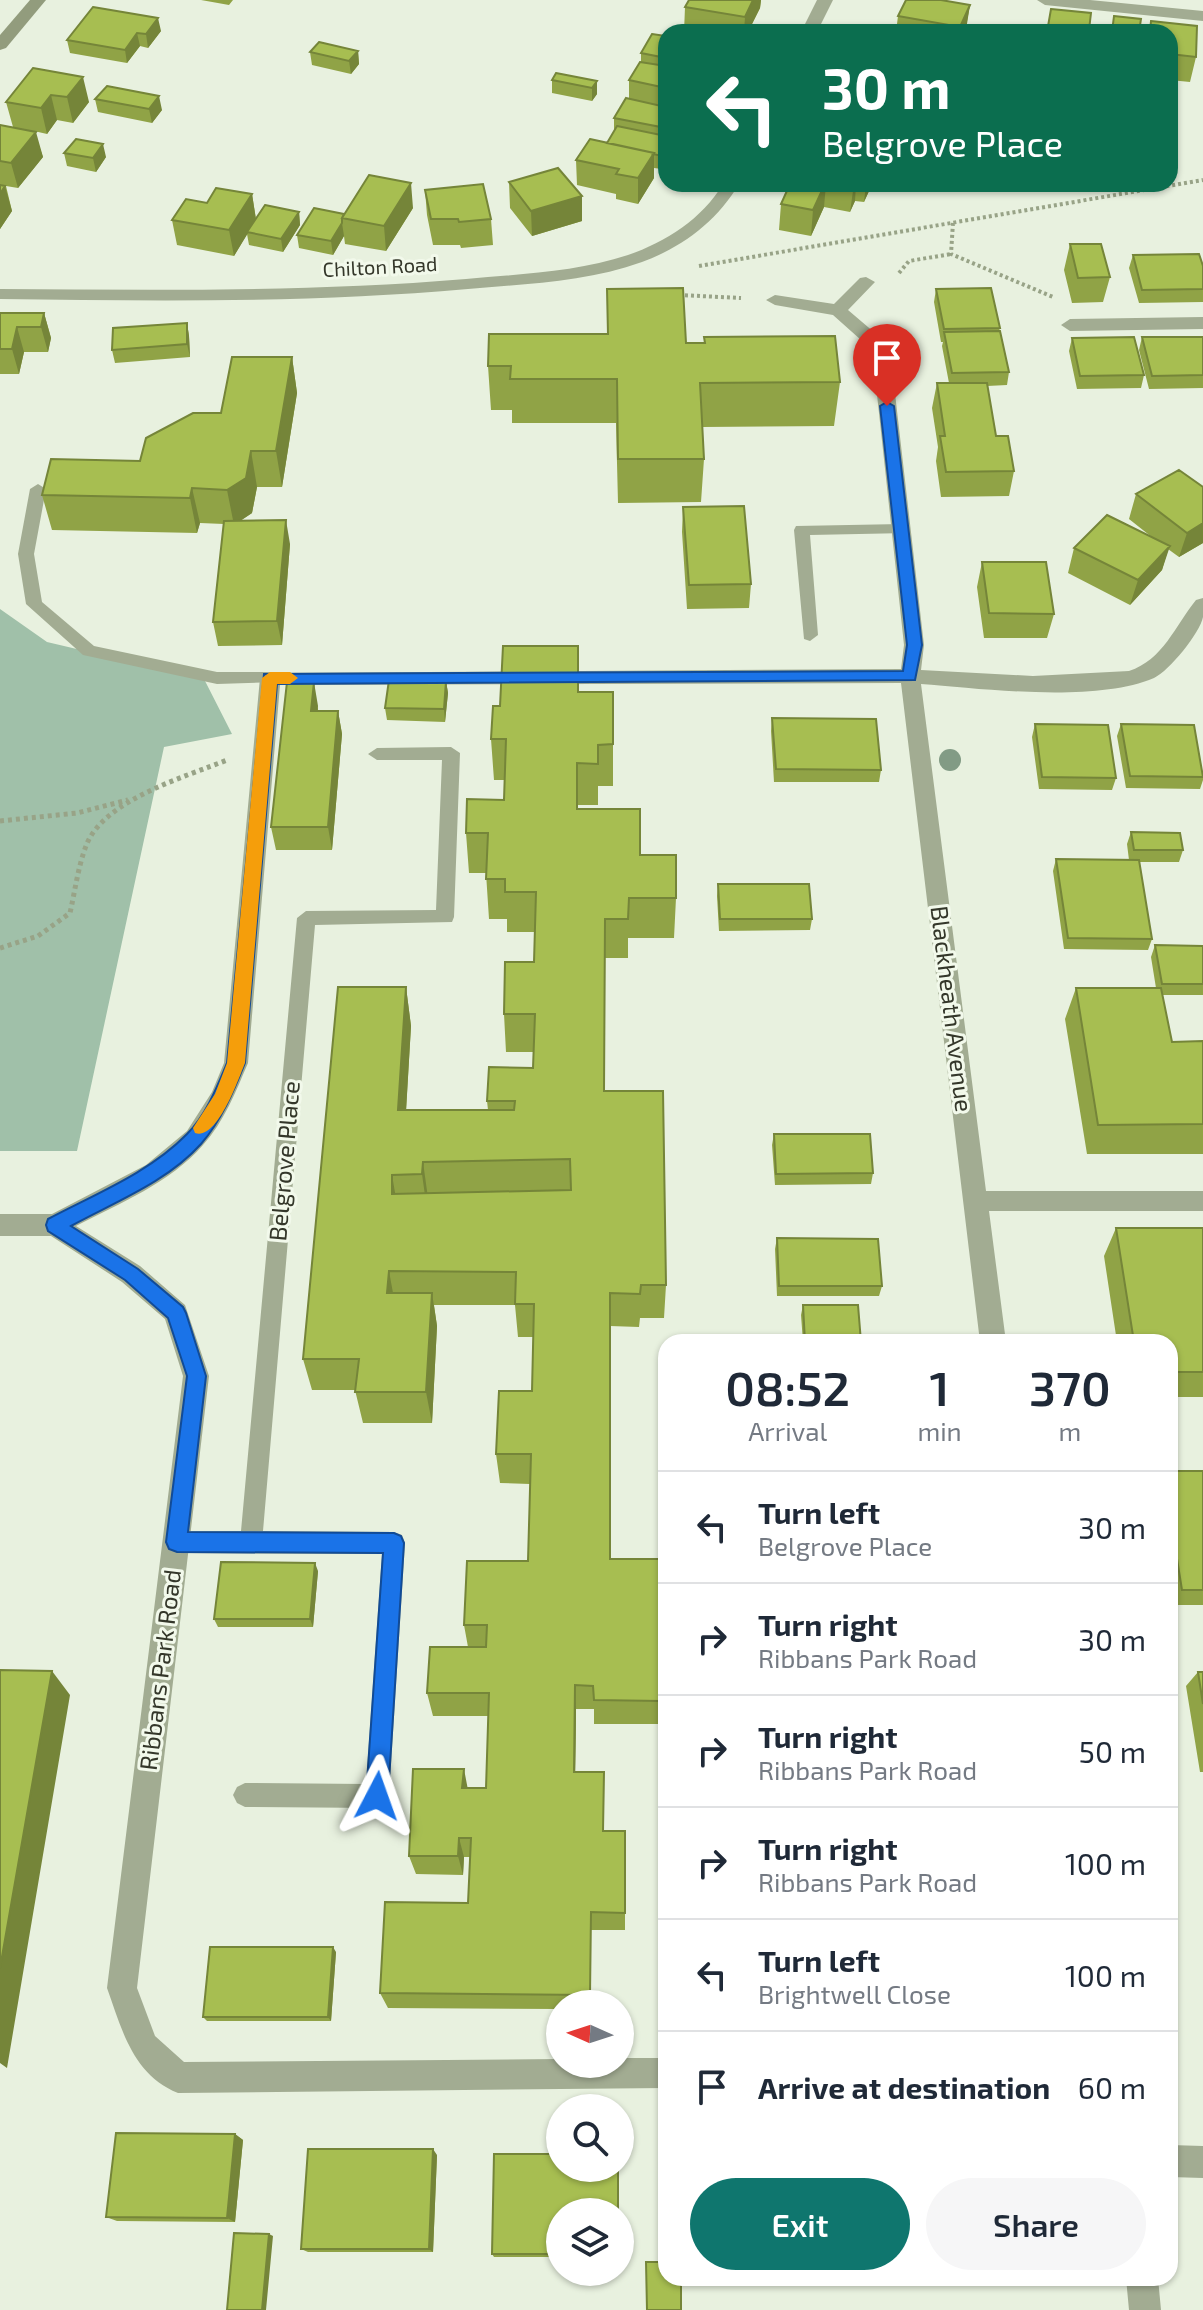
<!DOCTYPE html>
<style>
:root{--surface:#fff;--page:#f6f6f7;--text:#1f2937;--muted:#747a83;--line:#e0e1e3;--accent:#0f766e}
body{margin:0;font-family:"Exo 2",sans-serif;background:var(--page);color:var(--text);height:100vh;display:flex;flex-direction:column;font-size:30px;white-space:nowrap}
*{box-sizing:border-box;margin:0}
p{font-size:26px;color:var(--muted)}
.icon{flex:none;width:44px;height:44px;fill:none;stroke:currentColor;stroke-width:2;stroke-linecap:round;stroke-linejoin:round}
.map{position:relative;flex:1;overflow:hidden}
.side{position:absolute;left:658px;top:1334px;width:520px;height:952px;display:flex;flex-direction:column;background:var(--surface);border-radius:24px;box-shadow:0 2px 6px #0004}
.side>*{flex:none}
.banner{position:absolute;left:658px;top:24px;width:520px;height:168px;border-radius:24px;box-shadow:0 2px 6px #0004;background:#0b6e4f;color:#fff;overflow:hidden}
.needle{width:52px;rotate:273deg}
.controls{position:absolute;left:546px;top:1990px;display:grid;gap:16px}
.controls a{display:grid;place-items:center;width:88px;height:88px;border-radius:50%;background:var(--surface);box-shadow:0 2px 6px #0004;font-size:40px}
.pin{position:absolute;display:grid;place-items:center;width:68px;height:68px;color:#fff;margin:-82px -34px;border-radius:50% 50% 50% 0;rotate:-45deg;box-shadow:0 0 8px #0007}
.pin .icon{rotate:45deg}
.me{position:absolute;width:88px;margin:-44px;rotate:4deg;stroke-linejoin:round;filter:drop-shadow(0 0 6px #0008)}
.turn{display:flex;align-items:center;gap:28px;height:168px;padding:0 32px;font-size:36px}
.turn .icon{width:104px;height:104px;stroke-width:2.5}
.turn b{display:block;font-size:56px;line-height:68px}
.eta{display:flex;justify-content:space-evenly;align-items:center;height:136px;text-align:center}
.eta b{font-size:48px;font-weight:600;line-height:56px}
.action{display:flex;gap:16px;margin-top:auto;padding:16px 32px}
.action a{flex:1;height:92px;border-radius:48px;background:var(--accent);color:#fff;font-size:32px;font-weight:600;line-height:92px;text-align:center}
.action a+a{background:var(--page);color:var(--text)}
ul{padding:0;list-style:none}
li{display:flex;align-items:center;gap:24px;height:112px;padding:0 32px;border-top:2px solid var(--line)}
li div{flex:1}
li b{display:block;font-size:30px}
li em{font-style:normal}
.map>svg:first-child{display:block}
.green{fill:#a0c0a9}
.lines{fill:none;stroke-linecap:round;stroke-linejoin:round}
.path-far1{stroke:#98a387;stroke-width:4;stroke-dasharray:3 3;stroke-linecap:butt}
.path{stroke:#98a387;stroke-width:5;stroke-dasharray:4 4;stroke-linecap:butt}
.lane{fill:#a2ac92;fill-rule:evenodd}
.street{fill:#a2ac92;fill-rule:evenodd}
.secondary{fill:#929c7d;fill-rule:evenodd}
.tree{fill:#829b85}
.wall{fill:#90a346}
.shaded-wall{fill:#758539}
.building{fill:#a7be51;stroke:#758539;stroke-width:2;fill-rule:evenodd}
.route{fill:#1a73e8;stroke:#114b97;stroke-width:2}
.slow{fill:#f59e0b}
.labels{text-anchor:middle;stroke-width:6;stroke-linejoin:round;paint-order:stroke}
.far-street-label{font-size:20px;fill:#34372a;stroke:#f2f9eb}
.street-label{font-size:24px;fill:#34372a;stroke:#f2f9eb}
</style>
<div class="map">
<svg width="1203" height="2310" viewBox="0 0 1203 2310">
<rect width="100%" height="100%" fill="#e8f1df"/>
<path class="green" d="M0,609L47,642L204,679L232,734L164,747L77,1151H0Z"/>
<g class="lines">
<path class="path-far1" d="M953,223L951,254L1053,297
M699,266L1203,180
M899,273L909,261L951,254
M679,295L741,298"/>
<path class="path" d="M0,821L77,813L128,800
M0,948L38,936L70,913C75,891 78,867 86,846C103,800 185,777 227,760"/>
<path class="lane" d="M38,484L46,489L34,554L42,602L94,646L217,672H270L276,674L278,678L276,682L217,684L83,655L26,604L18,554L30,489Z
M902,524L908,525V533L810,535L818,635L810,641L804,639L794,530L796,526Z
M451,747L460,753L454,917L452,922L315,925L263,1531L394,1532L402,1535L405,1543L389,1796L385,1804L377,1808L245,1807L237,1803L233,1795L237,1787L245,1783L366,1784L382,1554L177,1553L169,1550L166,1542L169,1534L177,1531H241L297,918L306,911L436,910L442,760H377L368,754L377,748Z"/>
<path class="street" d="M817,0H833L817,32H801Z
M1037,0H1090L1203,11V21L1045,5Z
M723,184H739C717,221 683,247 642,262C587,282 525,284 468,289C312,303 156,301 0,299V289C156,290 311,292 466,279C519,274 577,272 628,255C666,242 702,219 723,184Z
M866,277L875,282L848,310L875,333L893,376L924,645L921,670L1033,676L1129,671C1163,660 1175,626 1196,600L1203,598C1203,604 1203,611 1203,617C1200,633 1169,671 1154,678C1095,703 985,689 921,684L986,1191H1203V1211H989L1006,1342H980L901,683L280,685L248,1063C236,1091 224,1122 203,1145C170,1183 120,1203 76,1226L140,1266L185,1305L209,1376L137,1988L155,2036L184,2062L560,2059V2064H620V2058H666V2088L178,2093C133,2075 122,2030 107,1988L183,1376L165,1319L122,1282L51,1236H0V1214H52L146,1165L187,1131L212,1092L224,1063L260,678L263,673L901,669L904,645L875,376L861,340L833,315L775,305L766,300L775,295L834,304L860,278Z
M1203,317V329L1070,331L1061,325L1070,319Z
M1170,2145L1203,2146V2178L1170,2177Z
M1126,2278H1158L1161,2310H1129Z"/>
<path class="secondary" d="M30,0H46L6,48L0,50V35Z"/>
</g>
<circle class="tree" cx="950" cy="760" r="11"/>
<path class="wall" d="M201,0H233L229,5Z
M689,0H761L760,8L748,32H684L685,7Z
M970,5L965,32H896L898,16Z
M1151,21L1197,26L1196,57L1190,82L1170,80V32H1149Z
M161,31L148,48L140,46L127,63L70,53L67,40Z
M666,36V162L662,169L654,168V178L638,204L616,199V194L577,185L576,160L607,143L614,131V118L629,98V80L641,62V53Z
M358,51L359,64L351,74L312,65L310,52Z
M33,68L89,102L73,123L57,120L47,134L34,131L43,157L18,188L6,186L12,211L0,229V125L13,127L6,102Z
M552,80L597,81V94L592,101L552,93Z
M95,99L162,110L152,123L98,112Z
M64,153L106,157L96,172L67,166Z
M509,182L582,196V221L532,236L510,208Z
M790,184H890L888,189L870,185L869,191L864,202L855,201L850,212L824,207L811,236L779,230L781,204Z
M425,190L491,219L493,245L461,248L460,245H433L427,215Z
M252,194L256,219L299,212L300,225L283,252L249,245L247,234L234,256L177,245L172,220L207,203Z
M413,208L386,251L345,244L344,236L333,255L299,248L297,235L344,214Z
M1070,244L1110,277L1103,302L1072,303L1064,270Z
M1133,255L1203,266V302L1139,303L1129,268Z
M607,289L686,343H704V337L840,382L834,426L702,427L704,459L701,502L618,503L616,423H512V410H491L488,366L607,334Z
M936,289L1000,328L999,331L1009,372L1007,385L987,386L996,436L1014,471L1009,496L941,497L936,461L938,447L932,408L937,383H949L942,346L943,342H941L934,302Z
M0,313H44L51,338L48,352H24L19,374H0Z
M187,323L189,336L190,357L115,363L112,350Z
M1142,337H1203V388L1149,389L1139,350Z
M1072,338L1144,375L1141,388L1077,389L1069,351Z
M292,357L297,393L282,487H257L252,513L240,521L290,544L282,645L218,646L213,622L224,524L200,523L197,533L52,530L42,495L140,461L221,413Z
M1203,487V543L1179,557L1168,549L1162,570L1130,605L1068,573L1074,548L1153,538L1129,519L1136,494Z
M683,507L751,584L749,608L687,609L682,532Z
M982,562L1054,614L1047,638H984L977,587Z
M446,681L448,693L445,722L387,720L385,708Z
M579,692L613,744V786H598V805H578V809L640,855L676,898L674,938H628V958H605L604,1091L666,1285L664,1318H640L639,1327L610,1326V1559H666V1663H660L661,1701L659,1724H594V1709H576L575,1772L603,1831L625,1913V1930H591L590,2004H560V2009L388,2008L380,1993L468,1903L470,1857H464L463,1875L416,1874L409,1856L468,1788H486L488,1716H433L427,1693L468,1647L464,1625L528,1561L530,1484L500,1483L496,1454L532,1391L533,1337H518L515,1305H434L437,1326L432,1423H363L355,1390H312L303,1359L406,987L411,1026L406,1110H488L487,1101L533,1068L534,1052H506L504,1014L534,962L535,932H507V919H489L486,873H469L466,833L504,800V780H494L491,739L500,706Z
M318,706V711H338L342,734L332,850H276L271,827Z
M772,718L881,770L879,782H774L771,731Z
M1035,724L1116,778L1112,790L1039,789L1032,737Z
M1121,724L1203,771V780L1200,789L1126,788L1117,736Z
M1131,832L1183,850L1179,862H1139L1152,939L1148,950L1064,949L1053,871L1056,859L1129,860L1127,844Z
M718,884L812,919L810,930L719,931L717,896Z
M1155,945L1203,946V995H1162L1172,1042L1203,1041V1154H1087L1065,1019L1076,988H1156L1151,957Z
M774,1134L873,1173L871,1184L775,1185L772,1145Z
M1116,1228H1203V1397H1170V1342H1117L1104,1256Z
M777,1238L882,1286L879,1296H777L775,1249Z
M803,1305L861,1342H803L801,1315Z
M1170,1471H1203V1605H1171Z
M318,1571L313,1627H218L214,1619Z
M1198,1672H1203V1772H1200L1186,1686Z
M336,1952L331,2021H207L203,2017Z
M235,2134L243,2140L235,2222L117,2221L106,2217Z
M437,2155L433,2252H308L301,2249Z
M560,2212V2257H494L492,2254Z
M698,2278H752L698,2279Z"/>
<path class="shaded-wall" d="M753,0H761L760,8L748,32H744L745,17Z
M970,5L966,30L965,32H960V27Z
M158,18L161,31L148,48L146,34Z
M137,33L140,46L127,63L125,50Z
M358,51L359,64L351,74L349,61Z
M83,77L89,102L73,123L67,97Z
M597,81V94L592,101V88Z
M51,95L57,120L47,134L41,108Z
M159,96L162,110L152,123L149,109Z
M36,132L43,157L18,188L11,163Z
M103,144L106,157L96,172L93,158Z
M666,150V162L662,169V156Z
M654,153V178L638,204V178Z
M411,183L413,208L386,251L384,226Z
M825,184H826L824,207L811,236L813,210Z
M854,184H856L855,201L850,212Z
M866,184H870L869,191L864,202Z
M5,186L12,211L0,229V194Z
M252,194L256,220L234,256L229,230Z
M582,196V221L532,236L531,211Z
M299,212L300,225L283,252L281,239Z
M342,223L344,236L333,255L331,241Z
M44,313L51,338L48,352L41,327Z
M187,323L189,336L190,357L187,344Z
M17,327L24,352L19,374L12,349Z
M292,357L297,393L282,487L276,451Z
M251,451L257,487L252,513L234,525L227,490Z
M192,488L200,523L197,533L190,498Z
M286,520L290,544L282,645L277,621Z
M1203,523V543L1179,557L1187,533Z
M1170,546L1162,570L1130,605L1138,580Z
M446,681L448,693L445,722L444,709Z
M314,682L318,706L315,734L311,711Z
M338,711L342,734L332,850L328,827Z
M406,987L411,1026L404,1146L398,1110Z
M423,1162L428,1198L427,1210L422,1174Z
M392,1175L398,1210L392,1194Z
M389,1271L395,1304L387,1293Z
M432,1293L437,1326L432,1423L426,1392Z
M315,1563L318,1571L313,1627L310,1619Z
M52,1671L70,1695L7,2068L0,2063V1968Z
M575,1685L576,1709L575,1793L574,1772Z
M464,1769L468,1790L462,1788Z
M459,1838L464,1857L463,1875L458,1856Z
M333,1947L336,1952L331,2021L328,2017Z
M235,2134L243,2140L235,2222L227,2218Z
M433,2149L437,2155L433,2252L429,2249Z
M269,2234L273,2236L266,2310H262Z"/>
<path class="building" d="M689,0H753L745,17L685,7Z
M906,0H941L970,5L960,27L898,16Z
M93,7L158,18L146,34L137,33L125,50L67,40Z
M1051,9L1091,13L1089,30L1104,32H1047Z
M1114,16L1141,19L1139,32H1112Z
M1151,21L1197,26L1196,57L1170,54V32H1150Z
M691,28L714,32H688Z
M652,34L666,36V58L641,53Z
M319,42L358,51L349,61L310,52Z
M640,62L666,66V88L629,80Z
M33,68L83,77L67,97L51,95L41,108L6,102Z
M556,73L597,81L592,88L552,80Z
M107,86L159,96L149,109L95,99Z
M626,98L666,107V128L614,118Z
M0,125L36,132L11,163L0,161Z
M617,126L666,136V150L662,156L653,154L654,153L607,143Z
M76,139L103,144L93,158L64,153Z
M590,139L654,153L638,178L616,174L619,169L576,160Z
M558,168L582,196L531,211L509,182Z
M369,175L411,183L384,226L342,218Z
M483,184L491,219L459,222L458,219H431L425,190Z
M790,184H825L813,210L781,204Z
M0,185L5,186L0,194Z
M216,188L252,194L229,230L172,220L186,199L207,203Z
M265,205L299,212L281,239L247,232Z
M314,208L344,214L342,218V223L331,241L297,235Z
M1070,244H1101L1110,277L1078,278Z
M1199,254L1203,266V289L1142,290L1133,255Z
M683,288L686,343H705L704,337L835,336L840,382L700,383L704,459H618L617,379H510L511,366H488L489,334H608L607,289Z
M991,288L1000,328L944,329L936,289Z
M0,313H44L41,327H17L12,349H0Z
M187,323V344L112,350L113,328Z
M1000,331L1009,372L952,373L944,332Z
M1134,337L1144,375L1080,376L1072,338Z
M1142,337H1203V375L1152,376Z
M232,357H292L276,451H251L246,478L227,490L192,488L190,498L42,495L51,459L140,461L146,438L193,413H221Z
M937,383H987L996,436H1008L1014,471L946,472L940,436H945Z
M1179,470L1203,487V523L1187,533L1136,494Z
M744,506L751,584L689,585L683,507Z
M1107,515L1170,546L1138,580L1074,548Z
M286,520L277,621L213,622L224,521Z
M982,562H1046L1054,614L989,613Z
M503,646H578V692H613V744L598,745V764L577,763V809H640V855H676V898H629L628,919H605L604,1091H663L666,1285H641L640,1294L610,1293V1559H666V1638H660L661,1701L594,1700L593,1686L575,1685L574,1772H604L603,1831H625V1913L591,1912L590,1995L380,1993L385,1902L468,1903L471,1838H459L458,1856H409L413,1769H464L462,1788H486L489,1693H427L430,1647H486L487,1625H464L467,1561H528L531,1454H496L499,1391H532L534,1304H515L516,1272L389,1271L387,1293H432L426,1392H355L359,1359H303L338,987H406L398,1110H514L515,1101H487L489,1067L533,1068L535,1014H504L505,962H534L536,892H505V879H486L488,833H466L467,799L504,800L506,739H491L493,706H500ZM570,1159L571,1190L392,1194V1175L422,1174L423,1162Z
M389,680L446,681L444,709L385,708Z
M287,682H314L311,711H338L328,827H271Z
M772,718L876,719L881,770L776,769Z
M1035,724L1108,725L1116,778L1042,777Z
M1121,724L1194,725L1203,777L1130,776Z
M1131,832L1180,833L1183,850H1134Z
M1056,859L1139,860L1152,939L1068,938Z
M718,884H809L812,919H720Z
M1155,945L1203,946V984H1162Z
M1076,988H1161L1172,1042L1203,1041V1124L1098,1125Z
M774,1134H870L873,1173L776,1174Z
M1116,1228H1203V1372H1170V1342H1134Z
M777,1238L878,1239L882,1286H779Z
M803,1305H858L861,1342H805Z
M1170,1471H1203V1590H1182L1170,1515Z
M221,1562L315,1563L310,1619H214Z
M0,1670L52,1671L0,1968Z
M1198,1672H1203V1704Z
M210,1947H333L328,2017H203Z
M116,2133L235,2134L227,2218L106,2217Z
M308,2149H433L429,2249H301Z
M494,2154H560V2168H618V2212H560V2254H492Z
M234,2233L269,2234L262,2310H227Z
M646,2262H666V2278H681V2310H647Z"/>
<path class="route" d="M887,402L894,406L922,645L915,680L277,684L245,1063C234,1091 221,1121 201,1144C167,1182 115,1202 71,1226L138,1269L183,1307L186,1313L206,1376L188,1532L394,1533L401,1536L404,1543L388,1796L385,1804L377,1807L369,1804L366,1796L383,1553L177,1552L169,1549L166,1542L187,1376L168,1318L125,1280L48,1231L46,1225L48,1219C95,1194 149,1173 187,1134C206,1115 217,1087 227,1063L264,674L903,671L907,645L880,406Z"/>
<path class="slow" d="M270,672H290L298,678L290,684H277L245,1063C238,1080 217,1141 195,1133L193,1128L215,1094L227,1063L262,678Z"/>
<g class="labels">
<g class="far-street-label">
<text transform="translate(380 267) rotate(-3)" y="7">Chilton Road</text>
</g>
<g class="street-label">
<text transform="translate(951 1009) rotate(83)" y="8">Blackheath Avenue</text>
<text transform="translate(285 1161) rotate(-85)" y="8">Belgrove Place</text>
<text transform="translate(161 1670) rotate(-83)" y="8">Ribbans Park Road</text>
</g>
</g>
</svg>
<div class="controls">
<a><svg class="needle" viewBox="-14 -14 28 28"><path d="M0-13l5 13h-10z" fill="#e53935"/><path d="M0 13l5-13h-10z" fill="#747a83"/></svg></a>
<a><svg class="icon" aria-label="search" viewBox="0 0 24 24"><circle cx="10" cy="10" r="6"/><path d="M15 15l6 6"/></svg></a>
<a><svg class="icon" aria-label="layers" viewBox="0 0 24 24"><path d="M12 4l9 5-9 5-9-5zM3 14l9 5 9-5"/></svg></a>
</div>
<div class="pin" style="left:887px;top:406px;background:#d93025"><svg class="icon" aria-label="arrive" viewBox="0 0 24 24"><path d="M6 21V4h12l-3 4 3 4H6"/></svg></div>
<svg class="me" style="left:377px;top:1796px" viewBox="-20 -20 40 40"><path d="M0-17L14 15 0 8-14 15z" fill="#1a73e8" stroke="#fff" stroke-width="4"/></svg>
<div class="banner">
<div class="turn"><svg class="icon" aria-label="left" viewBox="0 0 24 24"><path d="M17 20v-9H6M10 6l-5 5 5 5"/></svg><div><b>30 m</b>Belgrove Place</div></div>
</div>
<section class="side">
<div class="eta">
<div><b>08:52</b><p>Arrival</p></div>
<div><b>1</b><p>min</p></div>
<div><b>370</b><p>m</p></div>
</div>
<ul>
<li><svg class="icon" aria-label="left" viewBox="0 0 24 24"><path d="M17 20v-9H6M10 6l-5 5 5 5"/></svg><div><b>Turn left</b><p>Belgrove Place</p></div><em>30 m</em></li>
<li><svg class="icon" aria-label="right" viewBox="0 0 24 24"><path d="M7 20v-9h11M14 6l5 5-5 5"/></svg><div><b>Turn right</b><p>Ribbans Park Road</p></div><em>30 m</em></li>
<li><svg class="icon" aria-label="right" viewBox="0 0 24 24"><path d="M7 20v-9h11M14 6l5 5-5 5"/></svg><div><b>Turn right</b><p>Ribbans Park Road</p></div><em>50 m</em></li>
<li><svg class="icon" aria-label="right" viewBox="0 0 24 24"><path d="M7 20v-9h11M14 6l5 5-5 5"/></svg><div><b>Turn right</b><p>Ribbans Park Road</p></div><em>100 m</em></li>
<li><svg class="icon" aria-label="left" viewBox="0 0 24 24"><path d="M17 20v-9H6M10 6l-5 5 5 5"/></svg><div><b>Turn left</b><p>Brightwell Close</p></div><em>100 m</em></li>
<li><svg class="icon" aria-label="arrive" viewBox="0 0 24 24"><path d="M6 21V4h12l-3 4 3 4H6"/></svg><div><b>Arrive at destination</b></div><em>60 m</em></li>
</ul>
<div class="action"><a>Exit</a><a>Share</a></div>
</section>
</div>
